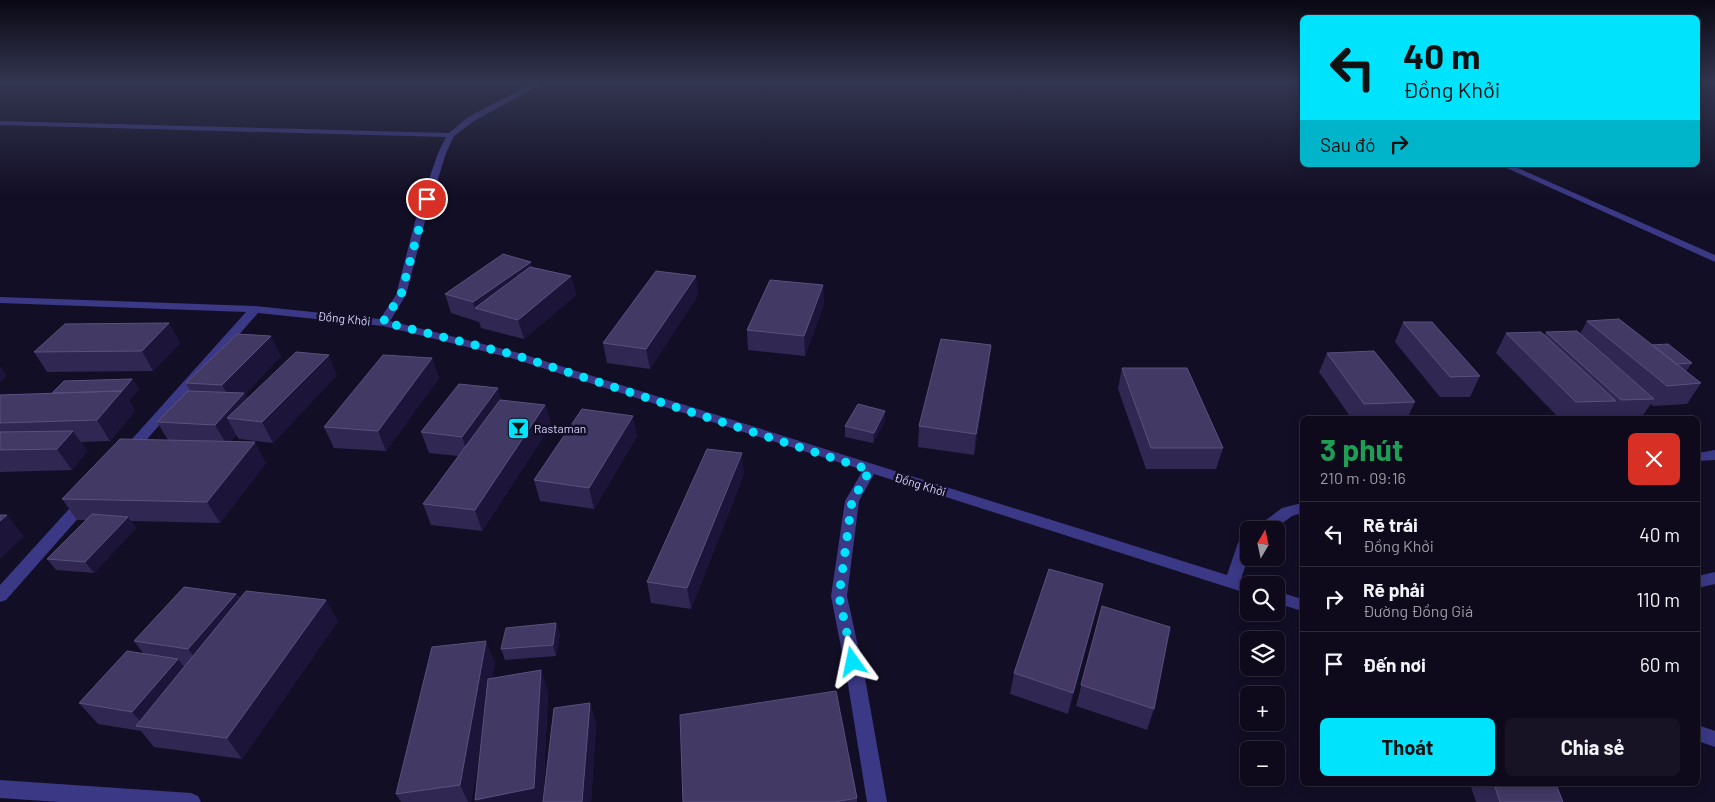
<!DOCTYPE html>
<html lang="vi">
<meta charset="utf-8">
<style>
:root{--surface:#0e0a1c;--page:#171325;--text:#f1f3f6;--muted:#9b9aa3;--line:#2e2b3b;--accent:#00e3fd}
body{margin:0;font-family:Barlow,sans-serif;background:var(--page);color:var(--text);height:100vh;display:flex;flex-direction:column;font-size:19px;white-space:nowrap}
*{box-sizing:border-box;margin:0}
p{font-size:16px;color:var(--muted)}
.icon{flex:none;width:28px;height:28px;fill:none;stroke:currentColor;stroke-width:2;stroke-linecap:round;stroke-linejoin:round}
.map{position:relative;flex:1;overflow:hidden}
.side{position:absolute;left:1300px;top:416px;width:400px;height:370px;display:flex;flex-direction:column;background:var(--surface);border-radius:8px;box-shadow:0 2px 12px #0003,0 0 0 1px var(--line)}
.side>*{flex:none}
.hud{position:absolute;left:1300px;top:15px;width:400px;height:152px;border-radius:8px;box-shadow:0 2px 12px #0003,0 0 0 1px var(--line);background:#00e3fd;color:#111;overflow:hidden}
.needle{width:32px;rotate:9deg}
.fabs{position:absolute;left:1240px;top:521px;display:grid;gap:10px}
.fabs a{display:grid;place-items:center;width:45px;height:45px;border-radius:8px;background:var(--surface);box-shadow:0 2px 12px #0003,0 0 0 1px var(--line);font-size:25px}
.pin{position:absolute;display:grid;place-items:center;width:42px;height:42px;color:#fff;margin:-21px;border:2px solid #fff;border-radius:50%;box-shadow:0 1px 5px #0007}
.me{position:absolute;width:55px;margin:-28px;rotate:348deg;stroke-linejoin:round;filter:drop-shadow(0 0 4px #0008)}
.turn{display:flex;align-items:center;gap:18px;height:105px;padding:0 20px;font-size:22px}
.turn .icon{width:65px;height:65px;stroke-width:2.5}
.turn b{display:block;font-size:35px;line-height:42px}
.then{display:flex;align-items:center;height:48px;padding:0 20px;background:#0003;gap:10px;font-size:19px}
.round{display:grid;place-items:center;flex:none;width:52px;height:52px;border-radius:8px;background:var(--page)}
.overview{display:flex;align-items:center;justify-content:space-between;height:85px;padding:0 20px}
h1{font-size:30px;font-weight:700;line-height:38px;color:#1e9e55}
.primary-button{display:flex;gap:10px;margin-top:auto;padding:10px 20px}
.primary-button a{flex:1;height:58px;border-radius:8px;background:var(--accent);color:#111;font-size:20px;font-weight:700;line-height:58px;text-align:center}
.primary-button a+a{background:var(--page);color:var(--text)}
ul{padding:0;list-style:none}
li{display:flex;align-items:center;gap:15px;height:65px;padding:0 20px;border-top:1px solid var(--line)}
li div{flex:1}
li b{display:block;font-size:19px}
li em{font-style:normal}
.map>svg:first-child{display:block}
.lines{fill:none;stroke-linecap:round;stroke-linejoin:round}
.street{fill:#3b3885;fill-rule:evenodd}
.wall{fill:#302753}
.shaded-wall{fill:#1c1539}
.building{fill:#423965;stroke:#59517e}
.route{stroke:#00e3fd;stroke-width:9;stroke-dasharray:0 16.2}
.labels{text-anchor:middle;stroke-width:5;stroke-linejoin:round;paint-order:stroke}
.street-label{font-size:12px;fill:#d7d2ff;stroke:#120e25}
.poi-label{font-size:12px;fill:#d7d2ff;stroke:#120e25;text-anchor:start}
</style>
<div class="map">
<svg width="1715" height="802" viewBox="0 0 1715 802">
<rect width="100%" height="100%" fill="#120e25"/>
<g class="lines">
<path class="street" d="M534,83H543L474,121L454,136L446,153L427,214L406,295L390,321L519,353L1227,575L1238,543L1240,539L1249,535V555L1241,579L1255,585H1249V594L874,474L859,501L847,596L865,678L887,802H867L847,678L831,596L845,501L863,470L511,358L383,326L258,313L134,454H124L122,451L124,448L246,312L0,303V297L255,306L380,319L396,295L417,214L438,153L446,137L0,125V121L449,133L468,117Z
M1500,165H1511L1715,255V262Z
M1715,450V460L1698,461V453Z
M84,497L89,498L91,502L89,506L6,600L0,602V585L79,498Z
M1302,503V513L1292,516L1273,530H1256L1258,526L1282,508Z
M1715,572V584L1698,588V576Z
M1276,591L1302,599V611L1276,603Z
M1698,725L1715,731V747L1698,741Z
M0,780L191,793L198,796L201,802H59L0,798Z"/>
</g>
<path class="wall" d="M532,267L571,276L576,295L524,339L481,328L479,322L451,313L445,294Z
M823,285L824,304L805,356L748,350L747,330Z
M698,295L650,369L607,363L603,343Z
M1587,321L1652,345L1692,363L1686,371L1701,383L1687,404L1653,406L1651,404L1640,419H1605L1604,418V419H1560L1496,353L1506,333L1544,335L1546,332L1580,334Z
M1403,322L1480,376L1470,397H1440L1395,342Z
M169,323L180,343L153,371L47,372L34,352Z
M991,345L989,365L974,455L918,447L919,426Z
M1327,353L1415,402L1407,419H1352L1319,372Z
M281,356L245,394L248,399L337,375L273,443L239,439L236,435L231,441L266,463L220,523L131,521L136,528L94,573L56,570L47,559L86,520H77L62,499L168,440L157,422L190,391L186,383Z
M432,358L439,378L386,451L334,448L324,427Z
M1122,368L1223,448L1216,469H1146L1118,389Z
M132,379L139,389L129,401L135,411L110,441L81,442L87,451L72,470L0,472V395L52,393Z
M501,400L545,405L551,425L482,531L431,525L423,504L458,456L429,453L421,432Z
M885,421L873,443L845,437V426Z
M637,436L594,509L540,501L534,480Z
M744,474L691,609L651,603L647,582Z
M1103,584L1068,714L1010,694L1014,673Z
M236,594L240,598L338,621L242,759L154,747L141,731L98,724L79,703L143,653L134,641Z
M1102,606L1154,709L1147,730L1076,706Z
M560,634L556,656L505,660L501,649Z
M495,662L492,678L548,691L543,801L590,703L596,724L591,802H476L481,743L471,802H401L396,794Z
M1470,784H1556L1563,802H1476Z
M857,798V802H683Z"/>
<path class="shaded-wall" d="M531,262L535,280L475,308L479,322L473,302Z
M571,276L576,295L524,339L518,320Z
M696,276L698,295L650,369L646,349Z
M823,285L824,304L805,356L804,336Z
M169,323L180,343L153,371L142,351Z
M271,336L281,356L245,394L255,413L227,418L236,435L227,445L215,425L233,405L222,385Z
M991,345L989,365L974,455L976,434Z
M329,355L337,375L273,443L262,422Z
M432,358L439,378L386,451L378,431Z
M0,366L7,375L0,383Z
M132,379L139,389L129,401L135,411L110,441L97,420Z
M498,388L504,409L469,457L462,437Z
M545,405L551,425L482,531L475,510Z
M885,411V421L873,443L874,433Z
M633,416L637,436L594,509L589,488Z
M73,431L87,451L72,470L57,449Z
M255,442L266,463L220,523L207,502Z
M742,453L744,474L691,609L687,588Z
M7,515L24,536L0,559V521Z
M128,517L136,528L94,573L85,562Z
M1103,584L1098,606L1068,714L1073,693Z
M236,594L250,615L204,670L188,649Z
M326,600L338,621L242,759L227,738Z
M556,623L560,634L556,656L553,645Z
M486,641L495,662L471,802H468L460,785Z
M178,659L194,680L145,727L132,712Z
M541,670L548,691L543,802H476L475,800Z
M590,703L596,724L591,802H582Z"/>
<path class="building" d="M503,254L531,262L473,302L445,294Z
M530,267L571,276L518,320L475,308Z
M656,271L696,276L646,349L603,343Z
M770,280L823,285L804,336L747,330Z
M1619,319L1701,383L1667,386L1587,321Z
M1403,322H1432L1480,376L1450,377Z
M169,323L142,351L34,352L65,324Z
M1577,331L1654,399L1621,400L1546,332Z
M1541,332L1616,401L1576,402L1506,333Z
M237,334L271,336L222,385L186,383Z
M941,339L991,345L976,434L919,426Z
M1668,344L1692,363L1676,364L1652,345Z
M1374,351L1415,402L1364,404L1327,353Z
M296,352L329,355L262,422L227,418Z
M383,355L432,358L378,431L324,427Z
M1122,368H1187L1223,448H1151Z
M132,379L122,391L52,393L64,381Z
M459,384L498,388L462,437L421,432Z
M122,391L97,420L0,423V395Z
M188,391L244,393L215,425L157,422Z
M500,400L545,405L475,510L423,504Z
M858,404L885,411L874,433L845,426Z
M582,409L633,416L589,488L534,480Z
M73,431L57,449L0,450V432Z
M120,439L255,442L207,502L62,499Z
M707,449L742,453L687,588L647,582Z
M92,514L128,517L85,562L47,559Z
M0,515H7L0,521Z
M1049,569L1103,584L1073,693L1014,673Z
M184,587L236,594L188,649L134,641Z
M246,591L326,600L227,738L136,726Z
M1102,606L1170,627L1154,709L1081,685Z
M556,623L553,645L501,649L506,628Z
M486,641L460,785L396,794L432,647Z
M127,651L178,659L132,712L79,703Z
M541,670L534,788L475,800L488,679Z
M836,691L857,798L834,802H683L680,715Z
M590,703L582,802H543L554,708Z
M1494,784H1556L1563,802H1500Z"/>
<linearGradient id="sky" x2="0" y2="1"><stop stop-color="#0a0814"/><stop offset="0.42" stop-color="#333651"/><stop offset="1" stop-color="#333651" stop-opacity="0"/></linearGradient>
<rect width="1715" height="196" fill="url(#sky)"/>
<g class="lines">
<path class="route" d="M427,199L401,295L383,322L515,355L870,470L852,501L839,596L853,662"/>
</g>
<defs>
<symbol id="bar-square" viewBox="-11 -11 22 22"><rect x="-9" y="-9" width="18" height="18" rx="4" fill="#00e3fd" stroke="#120e25"/><path d="M-6-5H6L.8 .8V4.5H3.5V6h-7V4.5H-.8V.8Z" fill="#111"/></symbol>
</defs>
<g fill-rule="evenodd">
<use href="#bar-square" x="506" y="416" width="25" height="25"/>
</g>
<g class="labels">
<g class="street-label">
<text transform="translate(344 319) rotate(6)" y="4">Đồng Khởi</text>
<text transform="translate(920 485) rotate(17)" y="4">Đồng Khởi</text>
</g>
<g class="poi-label">
<text x="534" y="433">Rastaman</text>
</g>
</g>
</svg>
<div class="fabs">
<a><svg class="needle" viewBox="-14 -14 28 28"><path d="M0-13l5 13h-10z" fill="#e53935"/><path d="M0 13l5-13h-10z" fill="#9b9aa3"/></svg></a>
<a><svg class="icon" aria-label="search" viewBox="0 0 24 24"><circle cx="10" cy="10" r="6"/><path d="M15 15l6 6"/></svg></a>
<a><svg class="icon" aria-label="layers" viewBox="0 0 24 24"><path d="M12 4l9 5-9 5-9-5zM3 14l9 5 9-5"/></svg></a>
<a>+</a>
<a>−</a>
</div>
<div class="pin" style="left:427px;top:199px;background:#d93025"><svg class="icon" aria-label="arrive" viewBox="0 0 24 24"><path d="M6 21V4h12l-3 4 3 4H6"/></svg></div>
<svg class="me" style="left:853px;top:662px" viewBox="-20 -20 40 40"><path d="M0-17L14 15 0 8-14 15z" fill="#00e3fd" stroke="#fff" stroke-width="4"/></svg>
<div class="hud">
<div class="turn"><svg class="icon" aria-label="left" viewBox="0 0 24 24"><path d="M17 20v-9H6M10 6l-5 5 5 5"/></svg><div><b>40 m</b>Đồng Khởi</div></div>
<div class="then">Sau đó<svg class="icon" aria-label="right" viewBox="0 0 24 24"><path d="M7 20v-9h11M14 6l5 5-5 5"/></svg></div>
</div>
<section class="side">
<div class="overview"><div><h1>3 phút</h1><p>210 m · 09:16</p></div><a class="round" style="background:#d93025;color:#fff"><svg class="icon" aria-label="close" viewBox="0 0 24 24"><path d="M6 6l12 12M18 6L6 18"/></svg></a></div>
<ul>
<li><svg class="icon" aria-label="left" viewBox="0 0 24 24"><path d="M17 20v-9H6M10 6l-5 5 5 5"/></svg><div><b>Rẽ trái</b><p>Đồng Khởi</p></div><em>40 m</em></li>
<li><svg class="icon" aria-label="right" viewBox="0 0 24 24"><path d="M7 20v-9h11M14 6l5 5-5 5"/></svg><div><b>Rẽ phải</b><p>Đường Đồng Giá</p></div><em>110 m</em></li>
<li><svg class="icon" aria-label="arrive" viewBox="0 0 24 24"><path d="M6 21V4h12l-3 4 3 4H6"/></svg><div><b>Đến nơi</b></div><em>60 m</em></li>
</ul>
<div class="primary-button"><a>Thoát</a><a>Chia sẻ</a></div>
</section>
</div>
